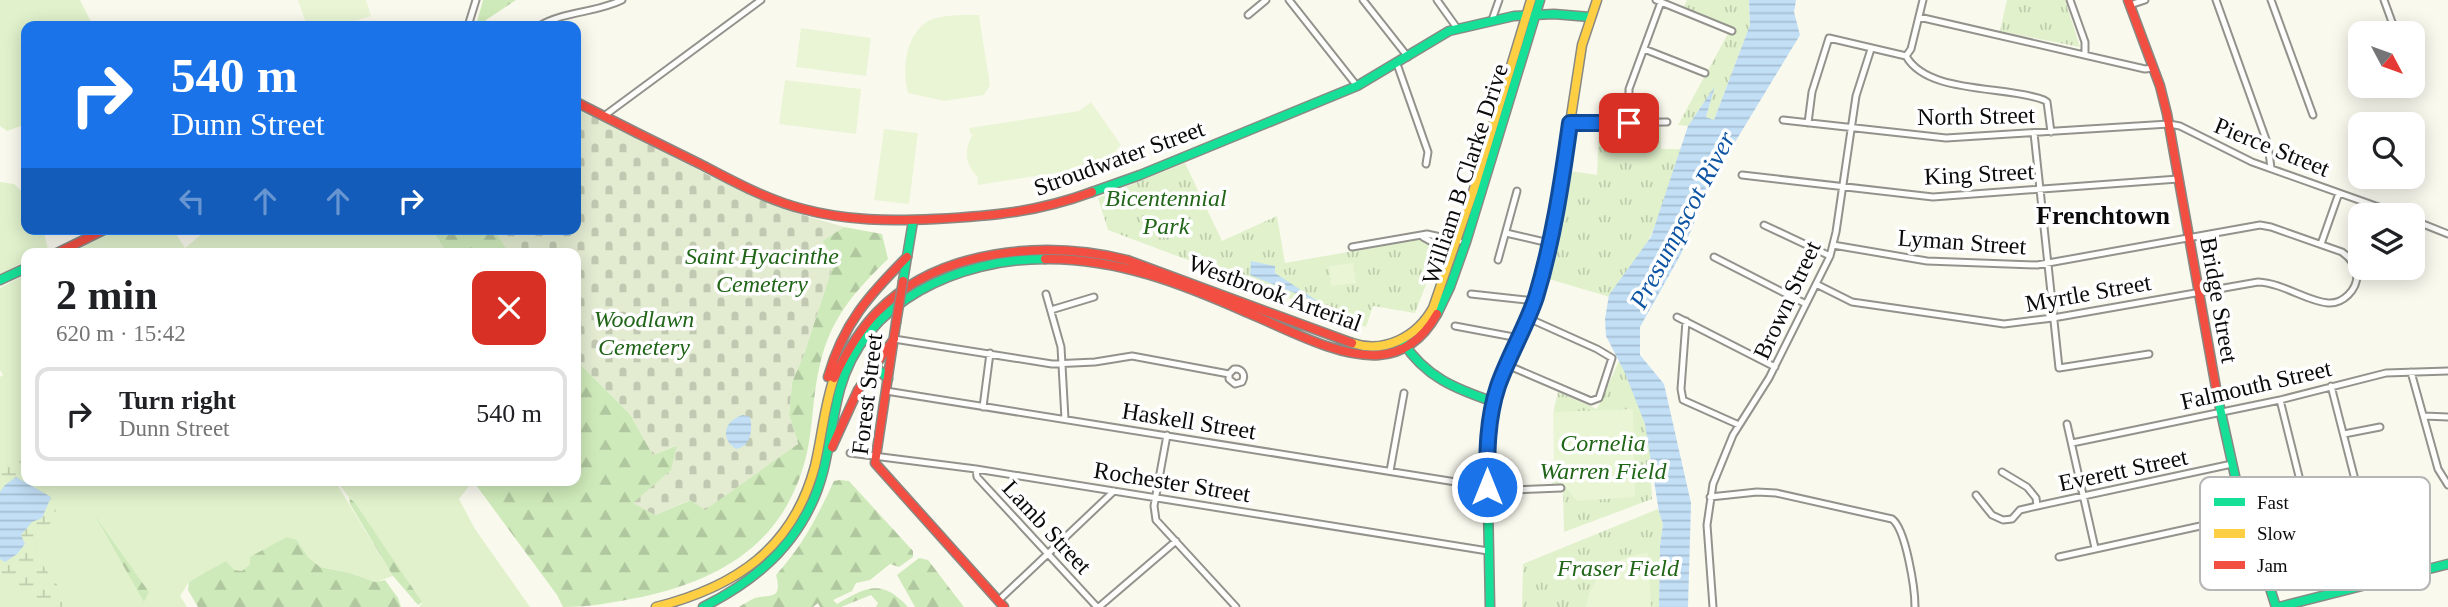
<!DOCTYPE html>
<meta charset="utf-8">
<style>
:root{--surface:#fff;--page:#f6f6f6;--text:#202124;--muted:#757577;--line:#e0e0e0}
body{margin:0;font-family:Georgia,serif;background:var(--page);color:var(--text);height:100vh;display:flex;flex-direction:column;font-size:26px;white-space:nowrap}
*{box-sizing:border-box;margin:0}
p{font-size:23px;color:var(--muted)}
.icon{flex:none;width:38px;height:38px;fill:none;stroke:currentColor;stroke-width:2;stroke-linecap:round;stroke-linejoin:round}
.map{position:relative;flex:1;overflow:hidden}
.drawer{position:absolute;left:21px;top:248px;width:560px;height:238px;display:flex;flex-direction:column;background:var(--surface);border-radius:14px;box-shadow:0 4px 18px #0003}
.drawer>*{flex:none}
.banner{position:absolute;left:21px;top:21px;width:560px;height:214px;border-radius:14px;box-shadow:0 4px 18px #0003;background:#1a73e8;color:#fff;overflow:hidden}
.needle{width:46px;rotate:131deg}
.buttons{position:absolute;left:2348px;top:21px;display:grid;gap:14px}
.buttons a{display:grid;place-items:center;width:77px;height:77px;border-radius:14px;background:var(--surface);box-shadow:0 4px 18px #0003;font-size:35px}
.pin{position:absolute;display:grid;place-items:center;width:60px;height:60px;color:#fff;margin:-30px;border-radius:14px;box-shadow:0 4px 10px #0006}
.me{position:absolute;width:77px;margin:-38px;rotate:0deg;stroke-linejoin:round;filter:drop-shadow(0 0 5px #0008)}
.turn{display:flex;align-items:center;gap:24px;height:147px;padding:0 35px;font-size:32px}
.turn .icon{width:91px;height:91px;stroke-width:2.5}
.turn b{display:block;font-size:49px;line-height:60px}
.lanes{display:flex;align-items:center;height:66px;padding:0 35px;background:#0003;justify-content:center;gap:35px;direction:ltr}
.lanes .off{opacity:.35}
.round{display:grid;place-items:center;flex:none;width:74px;height:74px;border-radius:14px;background:var(--page)}
.head{display:flex;align-items:center;justify-content:space-between;height:119px;padding:0 35px}
h1{font-size:42px;font-weight:800;line-height:52px}
ul{padding:0;list-style:none}
li{display:flex;align-items:center;gap:21px;height:94px;margin:0 14px 10px;padding:0 21px;border:4px solid var(--line);border-radius:14px}
li div{flex:1}
li b{display:block;font-size:26px}
li em{font-style:normal}
.map>svg:first-child{display:block}
.grass{fill:#e0f1cc;fill-rule:evenodd}
.forest{fill:url(#forest-firs)}
.wetland{fill:url(#wetland-marsh)}
.cemetery{fill:url(#cemetery-stones)}
.park{fill:url(#park-tufts)}
.pitch{fill:#eaf5d6}
.water{fill:url(#water-rules)}
.lines{fill:none;stroke-linecap:round;stroke-linejoin:round}
.street-casing{stroke:#93928d;stroke-width:9}
.fast-casing{stroke:#898984;stroke-width:11}
.slow-casing{stroke:#898984;stroke-width:11}
.jam-casing{stroke:#898984;stroke-width:11}
.street{stroke:#fefefc;stroke-width:5}
.fast{stroke:#16e098;stroke-width:8}
.slow{stroke:#ffcf43;stroke-width:8}
.jam{stroke:#f24e42;stroke-width:8}
.jam-bridge-casing{stroke:#898984;stroke-width:11;stroke-linecap:butt}
.jam-bridge{stroke:#f24e42;stroke-width:8}
.route-casing{stroke:#114b97;stroke-width:18}
.route{stroke:#1a73e8;stroke-width:12}
.labels{text-anchor:middle;stroke-width:7;stroke-linejoin:round;paint-order:stroke}
.street-label{font-size:24px;fill:#0b0b0b;stroke:#fff}
.park-label{font-size:24px;font-style:italic;fill:#216518;stroke:#fff}
.neighbourhood-label{font-size:26px;font-weight:bold;fill:#0b0b0b;stroke:#fff}
.water-label{font-size:26px;font-style:italic;fill:#0e54a3;stroke:#fff}
.key{fill:#fff;stroke:#b6b6b6;stroke-width:2}
.key-label{font-size:19px;fill:#0b0b0b}
</style>
<div class="map">
<svg width="2448" height="607" viewBox="0 0 2448 607">
<defs>
<pattern id="forest-firs" width="22" height="20" patternUnits="userSpaceOnUse" patternTransform="scale(1.75)"><rect width="22" height="20" fill="#cfeaba"/><path d="M5 1l3.5 6h-7zM16 11l3.5 6h-7z" fill="#b0c79f"/></pattern>
<pattern id="wetland-marsh" width="20" height="14" patternUnits="userSpaceOnUse" patternTransform="scale(1.75)"><rect width="20" height="14" fill="#e0f1cc"/><path d="M1 5h8M5 5V1M11 12h8M15 12V8" fill="none" stroke="#bfcdae"/></pattern>
<pattern id="cemetery-stones" width="16" height="16" patternUnits="userSpaceOnUse" patternTransform="scale(1.75)"><rect width="16" height="16" fill="#e3ecd1"/><path d="M2 7V4a2 2 0 0 1 4 0v3zM10 15v-3a2 2 0 0 1 4 0v3z" fill="#c1c9b2"/></pattern>
<pattern id="park-tufts" width="24" height="20" patternUnits="userSpaceOnUse" patternTransform="scale(1.75)"><rect width="24" height="20" fill="#e0f1cc"/><path d="M3 7l-1-3M5 7V3M7 7l1-3M15 17l-1-3M17 17v-4M19 17l1-3" fill="none" stroke="#bfcdae"/></pattern>
<pattern id="water-rules" width="6" height="5" patternUnits="userSpaceOnUse" patternTransform="scale(1.75)"><rect width="6" height="5" fill="#c2dff6"/><path d="M0 2.5h6" fill="none" stroke="#a5bed2"/></pattern>
</defs>
<rect width="100%" height="100%" fill="#faf9ee"/>
<path class="grass" d="M0,0H80L93,26H26V124L7,131L0,126Z
M0,182L14,184L26,195V229H43L48,249L40,254H26V261L0,275Z
M119,229H173L185,248L208,229H432L447,254H68Z
M26,274V481H335L393,576L375,582L350,573L320,567L308,557L297,540L250,564L242,571L234,570L189,582L180,596L187,607H0V377L3,375L0,370V288ZM100,525L149,592L144,601Z
M337,481H473L459,499L475,529L530,607H419L422,603C395,561 366,521 337,481Z"/>
<path class="forest" d="M483,0H516L486,20L484,26H476Z
M844,227L882,234L888,259C853,293 829,320 819,369C813,395 813,422 808,448C789,539 727,578 642,597C615,602 591,607 563,607L557,595L473,481H576V360L630,414L653,455L678,445L672,470L634,503L655,515L691,500L798,444L789,415L792,382L804,354L835,259L822,241Z
M432,229H494L510,254H447Z
M840,480L849,481L913,551V557L899,567L890,564L870,580L856,583L852,591L833,600L837,604C866,587 882,578 908,607H876L878,603L871,595L841,607H820L818,603L813,607H739C744,604 750,600 755,598C769,594 783,601 776,575C803,545 817,517 834,481Z
M349,498L355,503L422,602L418,605L393,576L350,504Z
M95,516L149,592L144,602Z
M287,537L297,540L308,557L320,567L350,573L375,582L385,580L398,598L401,607H198L188,590L189,582L226,561L234,570L242,571L250,564V557Z
M919,558L928,560L964,607H915L897,575Z"/>
<path class="wetland" d="M4,455L26,458V481L16,477L5,485L0,492V458Z
M27,481H51C64,512 53,519 36,544L39,560L63,593L62,607H29L24,591L0,578V559L5,562L21,536L51,496Z"/>
<path class="cemetery" d="M576,107L710,176L786,210L844,227L822,241L835,259L804,354L792,382L789,415L798,444L705,510L690,500L655,515L633,503L671,470L677,445L653,455L630,414L576,360V254H510L494,229H576Z"/>
<path class="park" d="M1687,0H1749L1750,25L1714,120L1706,118L1714,88L1688,126L1678,125L1731,28L1683,8Z
M2007,0H2065L2080,47L2000,31Z
M1661,127V149H1683C1671,182 1661,216 1645,247C1635,266 1618,276 1613,298L1549,279L1570,171L1597,175L1599,128Z
M1185,163L1222,241L1277,216L1285,263L1445,235L1415,313L1373,306L1366,327L1108,230L1098,198Z
M1619,361L1633,380L1652,451L1650,460L1652,499L1564,532L1563,486H1552V464H1554V409L1558,392L1597,409Z
M1658,509L1663,524L1660,546L1659,607H1522L1523,564Z"/>
<path class="pitch" d="M298,0H366L371,16L340,26H307Z
M979,15L990,85L984,95L944,101L908,93C902,70 905,35 928,21C941,14 965,15 979,15Z
M801,28L871,38L866,76L796,67Z
M785,80L861,89L856,134L779,124Z
M1091,102L1121,145C1105,162 1114,163 1087,162V168L978,185L977,179L979,178C965,166 963,150 973,134H970L969,128L1079,111Z
M884,129L918,133L909,204L874,200Z
M1353,263L1356,283L1331,286L1329,266Z
M1633,409L1635,497L1577,501L1554,474L1553,412Z
M1648,553L1651,607H1586C1592,573 1615,556 1648,553Z"/>
<path class="water" d="M1749,0H1796L1794,12L1800,35L1712,180L1681,254L1640,327V355L1664,384L1691,503L1688,607H1659L1660,546L1663,524L1659,512L1645,424L1625,373L1606,336L1605,319L1609,295L1651,237L1688,126L1715,86L1706,117L1714,120L1750,25Z
M1251,261L1275,266V273L1322,304L1250,275Z
M743,415L750,417C753,429 751,447 736,449C719,438 725,420 743,415Z
M16,477L51,497L42,518L32,522L21,535L25,544L17,554L5,562L0,559V492L5,485Z"/>
<g class="lines">
<defs>
<path id="street" d="M1289,0L1357,86
M1363,0L1408,57
M1437,0L1457,28
M1656,0L1732,31
M2070,0L2085,42V54
M2216,0L2268,145L2271,168
M2271,0L2313,115
M2384,0L2396,33
M2130,5L2145,0
M1248,15L1266,0
M1919,17L2145,69L2153,68
M1492,20L1499,0
M468,26L476,0
M539,26C564,11 596,13 622,0
M1644,49L1705,73
M1906,56C1928,95 2006,85 2044,100L2047,102L2051,132
M1906,56L1911,49L1923,0
M1397,64L1428,152L1426,164
M604,116L761,0
M1783,120L1946,138L2169,124L2180,126L2252,162L2401,215
M1571,123L1667,122
M1629,123V89L1661,2
M1808,123L1812,92L1829,38L1906,56
M2034,133L2059,368L2149,354
M1742,175L1933,197L2178,179
M2413,220L2448,234
M1764,225L1830,256
M1506,233L1549,243
M1423,237L1432,242L1454,248
M2321,244L2339,193
M1352,247L1427,234L1459,241
M1714,257L1806,304
M1498,260L1517,191
M1816,284L1852,302L2004,324L2053,318L2258,282C2283,283 2306,301 2328,303C2343,304 2357,290 2357,275C2356,265 2349,257 2342,252L2271,227L2260,225L2037,265L1927,261L1833,245
M1046,294L1061,347L1065,419
M1471,294L1535,301
M1051,310L1094,297
M1677,317L1775,367
M1686,321L1681,389L1683,400L1739,425
M1455,326L1519,338
M894,339L1052,364L1095,362L1132,356L1229,374V379L1235,384L1242,382C1246,375 1242,368 1234,369L1229,374
M1507,365L1591,401L1599,398L1612,358L1597,349L1528,318
M2411,372L2438,469L2448,485
M2331,386L2381,581
M886,391L1487,487
M2280,400L2328,593
M983,407L990,353
M2424,416L2448,417
M2067,424L2095,548
M2344,434L2380,427
M1167,435L1154,506L1156,520L1236,607
M2072,443L2280,400L2386,373L2448,371
M850,453L976,469L1488,551
M976,469L977,477L1097,607
M1390,471L1404,393
M2002,472L2027,487L2036,498L2037,506
M1487,491L1561,488
M1976,495L1992,515L2003,520L2012,519L2020,510L2037,506L2232,464
M1710,497L1757,492L1776,493L1892,519C1906,529 1915,589 1915,607
M2059,557L2246,516
M998,601L1114,491
M1099,607L1176,541
M1713,607L1707,525L1713,484L1733,435L1769,378L1830,256L1836,232L1856,96L1871,49"/>
<path id="fast" d="M1092,192L1140,175L1357,86L1449,31L1514,16L1554,14L1590,17
M0,280L26,268
M903,281L913,221
M1437,314L1450,287L1466,242L1540,0
M1403,342C1425,377 1456,389 1494,402L1487,449L1490,607
M869,372L878,369L888,379
M2218,399L2237,485L2276,607
M703,607C749,584 787,554 810,507C829,470 829,429 840,389C865,300 959,259 1045,259
M2279,607L2448,564"/>
<path id="slow" d="M1352,343C1384,354 1417,337 1433,308L1473,192L1531,0
M1494,402L1542,277L1558,201L1582,45L1597,0
M656,607C735,587 793,549 815,466C822,437 824,407 834,378"/>
<path id="jam" d="M2128,0L2160,86L2167,114L2218,399
M576,102C617,123 659,144 700,164C733,181 767,200 803,209C847,221 890,221 935,219C993,216 1038,212 1092,192
M55,254L106,229
M1045,259C1117,258 1183,284 1248,313C1285,328 1338,358 1379,355C1406,353 1424,337 1437,314
M896,323L875,463L1004,607
M828,377C843,324 869,295 907,257
M834,378C846,353 859,330 878,311C940,248 1046,240 1127,260L1352,343
M832,447L858,390L894,339"/>
</defs>
<use href="#street" class="street-casing"/>
<use href="#fast" class="fast-casing"/>
<use href="#slow" class="slow-casing"/>
<use href="#jam" class="jam-casing"/>
<use href="#street" class="street"/>
<use href="#fast" class="fast"/>
<use href="#slow" class="slow"/>
<use href="#jam" class="jam"/>
<defs>
<path id="jam-bridge" d="M896,323L903,281"/>
</defs>
<use href="#jam-bridge" class="jam-bridge-casing"/>
<use href="#jam-bridge" class="jam-bridge"/>
</g>
<g class="lines">
<defs>
<path id="route" d="M1487,487C1487,453 1487,419 1498,386C1509,355 1526,327 1536,297C1553,241 1562,181 1570,123H1629"/>
</defs>
<use href="#route" class="route-casing"/>
<use href="#route" class="route"/>
</g>
<g class="labels">
<g class="street-label">
<text transform="translate(1976 116) rotate(-1)" y="8">North Street</text>
<text transform="translate(2272 147) rotate(22)" y="8">Pierce Street</text>
<text transform="translate(1119 158) rotate(-20)" y="8">Stroudwater Street</text>
<text transform="translate(1465 174) rotate(-72)" y="8">William B Clarke Drive</text>
<text transform="translate(1979 174) rotate(-3)" y="8">King Street</text>
<text transform="translate(1962 242) rotate(4)" y="8">Lyman Street</text>
<text transform="translate(1275 293) rotate(20)" y="8">Westbrook Arterial</text>
<text transform="translate(2088 293) rotate(-10)" y="8">Myrtle Street</text>
<text transform="translate(1787 300) rotate(-65)" y="8">Brown Street</text>
<text transform="translate(2219 300) rotate(80)" y="8">Bridge Street</text>
<text transform="translate(2256 385) rotate(-13)" y="8">Falmouth Street</text>
<text transform="translate(867 394) rotate(-83)" y="8">Forest Street</text>
<text transform="translate(1189 421) rotate(9)" y="8">Haskell Street</text>
<text transform="translate(2123 470) rotate(-12)" y="8">Everett Street</text>
<text transform="translate(1172 482) rotate(9)" y="8">Rochester Street</text>
<text transform="translate(1047 527) rotate(47)" y="8">Lamb Street</text>
</g>
<g class="park-label">
<text x="1166" y="206">Bicentennial<tspan x="1166" dy="28">Park</tspan></text>
<text x="762" y="264">Saint Hyacinthe<tspan x="762" dy="28">Cemetery</tspan></text>
<text x="644" y="327">Woodlawn<tspan x="644" dy="28">Cemetery</tspan></text>
<text x="1603" y="451">Cornelia<tspan x="1603" dy="28">Warren Field</tspan></text>
<text x="1618" y="576">Fraser Field</text>
</g>
<g class="neighbourhood-label">
<text x="2103" y="224">Frenchtown</text>
</g>
<g class="water-label">
<text transform="translate(1682 220) rotate(-62)" y="9">Presumpscot River</text>
</g>
</g>
<rect x="2200" y="477" width="230" height="113" rx="10" class="key"/>
<rect x="2214" y="498" width="31" height="8" fill="#16e098"/>
<rect x="2214" y="529" width="31" height="9" fill="#ffcf43"/>
<rect x="2214" y="561" width="31" height="8" fill="#f24e42"/>
<g class="key-label">
<text x="2257" y="509">Fast</text>
<text x="2257" y="540">Slow</text>
<text x="2257" y="572">Jam</text>
</g>
</svg>
<div class="buttons">
<a><svg class="needle" viewBox="-14 -14 28 28"><path d="M0-13l5 13h-10z" fill="#e53935"/><path d="M0 13l5-13h-10z" fill="#757577"/></svg></a>
<a><svg class="icon" aria-label="search" viewBox="0 0 24 24"><circle cx="10" cy="10" r="6"/><path d="M15 15l6 6"/></svg></a>
<a><svg class="icon" aria-label="layers" viewBox="0 0 24 24"><path d="M12 4l9 5-9 5-9-5zM3 14l9 5 9-5"/></svg></a>
</div>
<div class="pin" style="left:1629px;top:123px;background:#d93025"><svg class="icon" aria-label="arrive" viewBox="0 0 24 24"><path d="M6 21V4h12l-3 4 3 4H6"/></svg></div>
<svg class="me" style="left:1487px;top:487px" viewBox="-20 -20 40 40"><circle r="17" fill="#1a73e8" stroke="#fff" stroke-width="3"/><path d="M0-11L8 9 0 5-8 9z" fill="#fff"/></svg>
<div class="banner">
<div class="turn"><svg class="icon" aria-label="right" viewBox="0 0 24 24"><path d="M7 20v-9h11M14 6l5 5-5 5"/></svg><div><b>540 m</b>Dunn Street</div></div>
<div class="lanes"><svg class="icon off" aria-label="left" viewBox="0 0 24 24"><path d="M17 20v-9H6M10 6l-5 5 5 5"/></svg><svg class="icon off" aria-label="ahead" viewBox="0 0 24 24"><path d="M12 20V5M6 11l6-6 6 6"/></svg><svg class="icon off" aria-label="ahead" viewBox="0 0 24 24"><path d="M12 20V5M6 11l6-6 6 6"/></svg><svg class="icon" aria-label="right" viewBox="0 0 24 24"><path d="M7 20v-9h11M14 6l5 5-5 5"/></svg></div>
</div>
<section class="drawer">
<div class="head"><div><h1>2 min</h1><p>620 m · 15:42</p></div><a class="round" style="background:#d93025;color:#fff"><svg class="icon" aria-label="close" viewBox="0 0 24 24"><path d="M6 6l12 12M18 6L6 18"/></svg></a></div>
<ul>
<li><svg class="icon" aria-label="right" viewBox="0 0 24 24"><path d="M7 20v-9h11M14 6l5 5-5 5"/></svg><div><b>Turn right</b><p>Dunn Street</p></div><em>540 m</em></li>
</ul>
</section>
</div>
